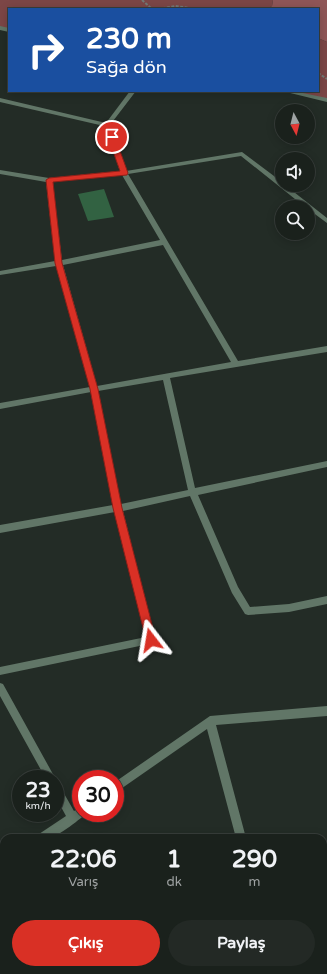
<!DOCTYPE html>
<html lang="tr">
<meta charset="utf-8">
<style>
:root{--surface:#1a211c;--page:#232925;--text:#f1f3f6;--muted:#9fa3a3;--line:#383e3b;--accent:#d93025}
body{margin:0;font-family:"Varela Round",sans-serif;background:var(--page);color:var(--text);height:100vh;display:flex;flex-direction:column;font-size:15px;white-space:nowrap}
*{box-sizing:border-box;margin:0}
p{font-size:13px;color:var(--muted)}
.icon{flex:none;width:22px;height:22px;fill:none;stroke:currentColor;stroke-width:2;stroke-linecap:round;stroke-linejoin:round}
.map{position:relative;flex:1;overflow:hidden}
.drawer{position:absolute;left:0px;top:834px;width:327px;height:140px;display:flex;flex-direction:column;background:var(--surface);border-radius:12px 12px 0 0;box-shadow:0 2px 10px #0003,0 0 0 1px var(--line)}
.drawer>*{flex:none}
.hud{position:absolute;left:8px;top:8px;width:311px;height:84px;border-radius:0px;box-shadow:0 2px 10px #0003,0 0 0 1px var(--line);background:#1a4fa0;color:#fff;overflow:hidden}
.needle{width:26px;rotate:173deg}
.fabs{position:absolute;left:275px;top:104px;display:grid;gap:8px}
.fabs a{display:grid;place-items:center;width:40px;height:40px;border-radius:50%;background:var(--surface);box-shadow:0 2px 10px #0003,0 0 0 1px var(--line);font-size:20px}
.speed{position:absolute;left:12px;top:770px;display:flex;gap:8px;font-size:20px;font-weight:700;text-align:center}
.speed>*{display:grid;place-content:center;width:52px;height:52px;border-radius:50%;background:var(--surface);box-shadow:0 2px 10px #0003,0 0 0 1px var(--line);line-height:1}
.speed small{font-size:10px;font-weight:400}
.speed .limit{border:6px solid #d22;background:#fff;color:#111}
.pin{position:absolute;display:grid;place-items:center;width:34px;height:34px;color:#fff;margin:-17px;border:2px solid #fff;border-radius:50%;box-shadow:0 1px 4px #0007}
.me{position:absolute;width:44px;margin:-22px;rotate:346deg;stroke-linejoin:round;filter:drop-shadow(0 0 3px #0008)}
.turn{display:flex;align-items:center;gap:14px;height:84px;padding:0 12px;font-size:18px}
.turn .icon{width:52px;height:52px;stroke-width:2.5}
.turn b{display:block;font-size:28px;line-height:34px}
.eta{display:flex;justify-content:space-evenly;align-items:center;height:68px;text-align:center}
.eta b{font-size:24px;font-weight:700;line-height:28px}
.button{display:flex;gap:8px;margin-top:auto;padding:8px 12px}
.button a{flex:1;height:46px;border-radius:24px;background:var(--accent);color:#fff;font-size:16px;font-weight:700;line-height:46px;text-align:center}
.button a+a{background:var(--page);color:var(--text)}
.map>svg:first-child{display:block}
.forest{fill:#7c4646}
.water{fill:#8f5657}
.building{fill:#326242}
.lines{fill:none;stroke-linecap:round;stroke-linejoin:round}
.path{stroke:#737a75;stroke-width:2;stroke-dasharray:3 1.5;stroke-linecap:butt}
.minor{fill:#617667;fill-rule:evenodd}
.route{fill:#d93025;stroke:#8d1f18}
</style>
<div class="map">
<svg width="327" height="974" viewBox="0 0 327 974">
<rect width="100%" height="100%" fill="#232c26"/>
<path class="forest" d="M0,0H273L272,6L267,9H9V30L0,28Z
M318,38L327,42V100L285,91H318Z"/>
<path class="water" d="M273,0H327V42L318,38V9H267L272,6Z"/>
<path class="building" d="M104,189L114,217L88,221L78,194Z"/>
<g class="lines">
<path class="path" d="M142,0L152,9
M158,9L175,6L197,9
M318,73L327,79"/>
<path class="minor" d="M0,26L9,28V32L0,30Z
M130,91H136L110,125L126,171L242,152L282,182V185H285L327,218V223L308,209V207H305L241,156L128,174L238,361L327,346V352L170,378L195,488L327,461V467L198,495L238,587L250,607L289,604L327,596V604L289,612L248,615L245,614L232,593L190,496L123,511L155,640L154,643L0,675V667L146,637L115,512L0,533V525L113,505L91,392L0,409V403L90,387L56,266L0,275V271L55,261L46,182L0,174V170L49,178L120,171L104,126L0,102V98L106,123ZM122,175L160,240L62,260L52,182ZM163,245L231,362L97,386L63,265ZM163,380L188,490L121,504L98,391Z
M282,91H293L327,98V102Z
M0,683L3,684L54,776L56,779L55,781V779H46L0,696Z
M327,706V716L216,725L246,838H236L207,729L115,793V782L210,716Z
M55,781L58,783L74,811L81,807V813H86C84,817 56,837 51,838C47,839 42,838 38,838L39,834L66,816L55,796Z
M4,860V871L0,873V862Z
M69,970H81L82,974H70Z
M272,970H282L283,974H273Z"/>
</g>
<path class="route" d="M112,135L115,137L128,173L127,175L53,182L62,263L98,389L122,508L156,640L155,644L151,645L148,644L146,640L113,508L90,389L55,263L46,180L49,178L120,171L108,137Z"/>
</svg>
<div class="fabs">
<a><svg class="needle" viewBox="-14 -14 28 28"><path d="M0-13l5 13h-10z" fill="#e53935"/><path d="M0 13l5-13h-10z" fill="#9fa3a3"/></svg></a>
<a><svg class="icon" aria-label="sound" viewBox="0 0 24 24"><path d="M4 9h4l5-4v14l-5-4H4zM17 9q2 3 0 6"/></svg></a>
<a><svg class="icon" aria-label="search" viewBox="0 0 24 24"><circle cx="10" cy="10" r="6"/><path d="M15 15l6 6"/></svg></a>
</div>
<div class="speed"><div>23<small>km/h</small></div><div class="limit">30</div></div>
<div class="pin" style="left:112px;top:137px;background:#d93025"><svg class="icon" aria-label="arrive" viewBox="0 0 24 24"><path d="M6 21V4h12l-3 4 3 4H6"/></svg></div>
<svg class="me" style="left:151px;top:640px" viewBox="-20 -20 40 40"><path d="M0-17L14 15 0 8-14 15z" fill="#d93025" stroke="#fff" stroke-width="4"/></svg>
<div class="hud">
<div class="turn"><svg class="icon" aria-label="right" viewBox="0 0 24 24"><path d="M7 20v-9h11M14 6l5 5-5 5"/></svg><div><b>230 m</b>Sağa dön</div></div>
</div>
<section class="drawer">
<div class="eta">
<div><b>22:06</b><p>Varış</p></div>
<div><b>1</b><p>dk</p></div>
<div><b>290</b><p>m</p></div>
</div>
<div class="button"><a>Çıkış</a><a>Paylaş</a></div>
</section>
</div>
